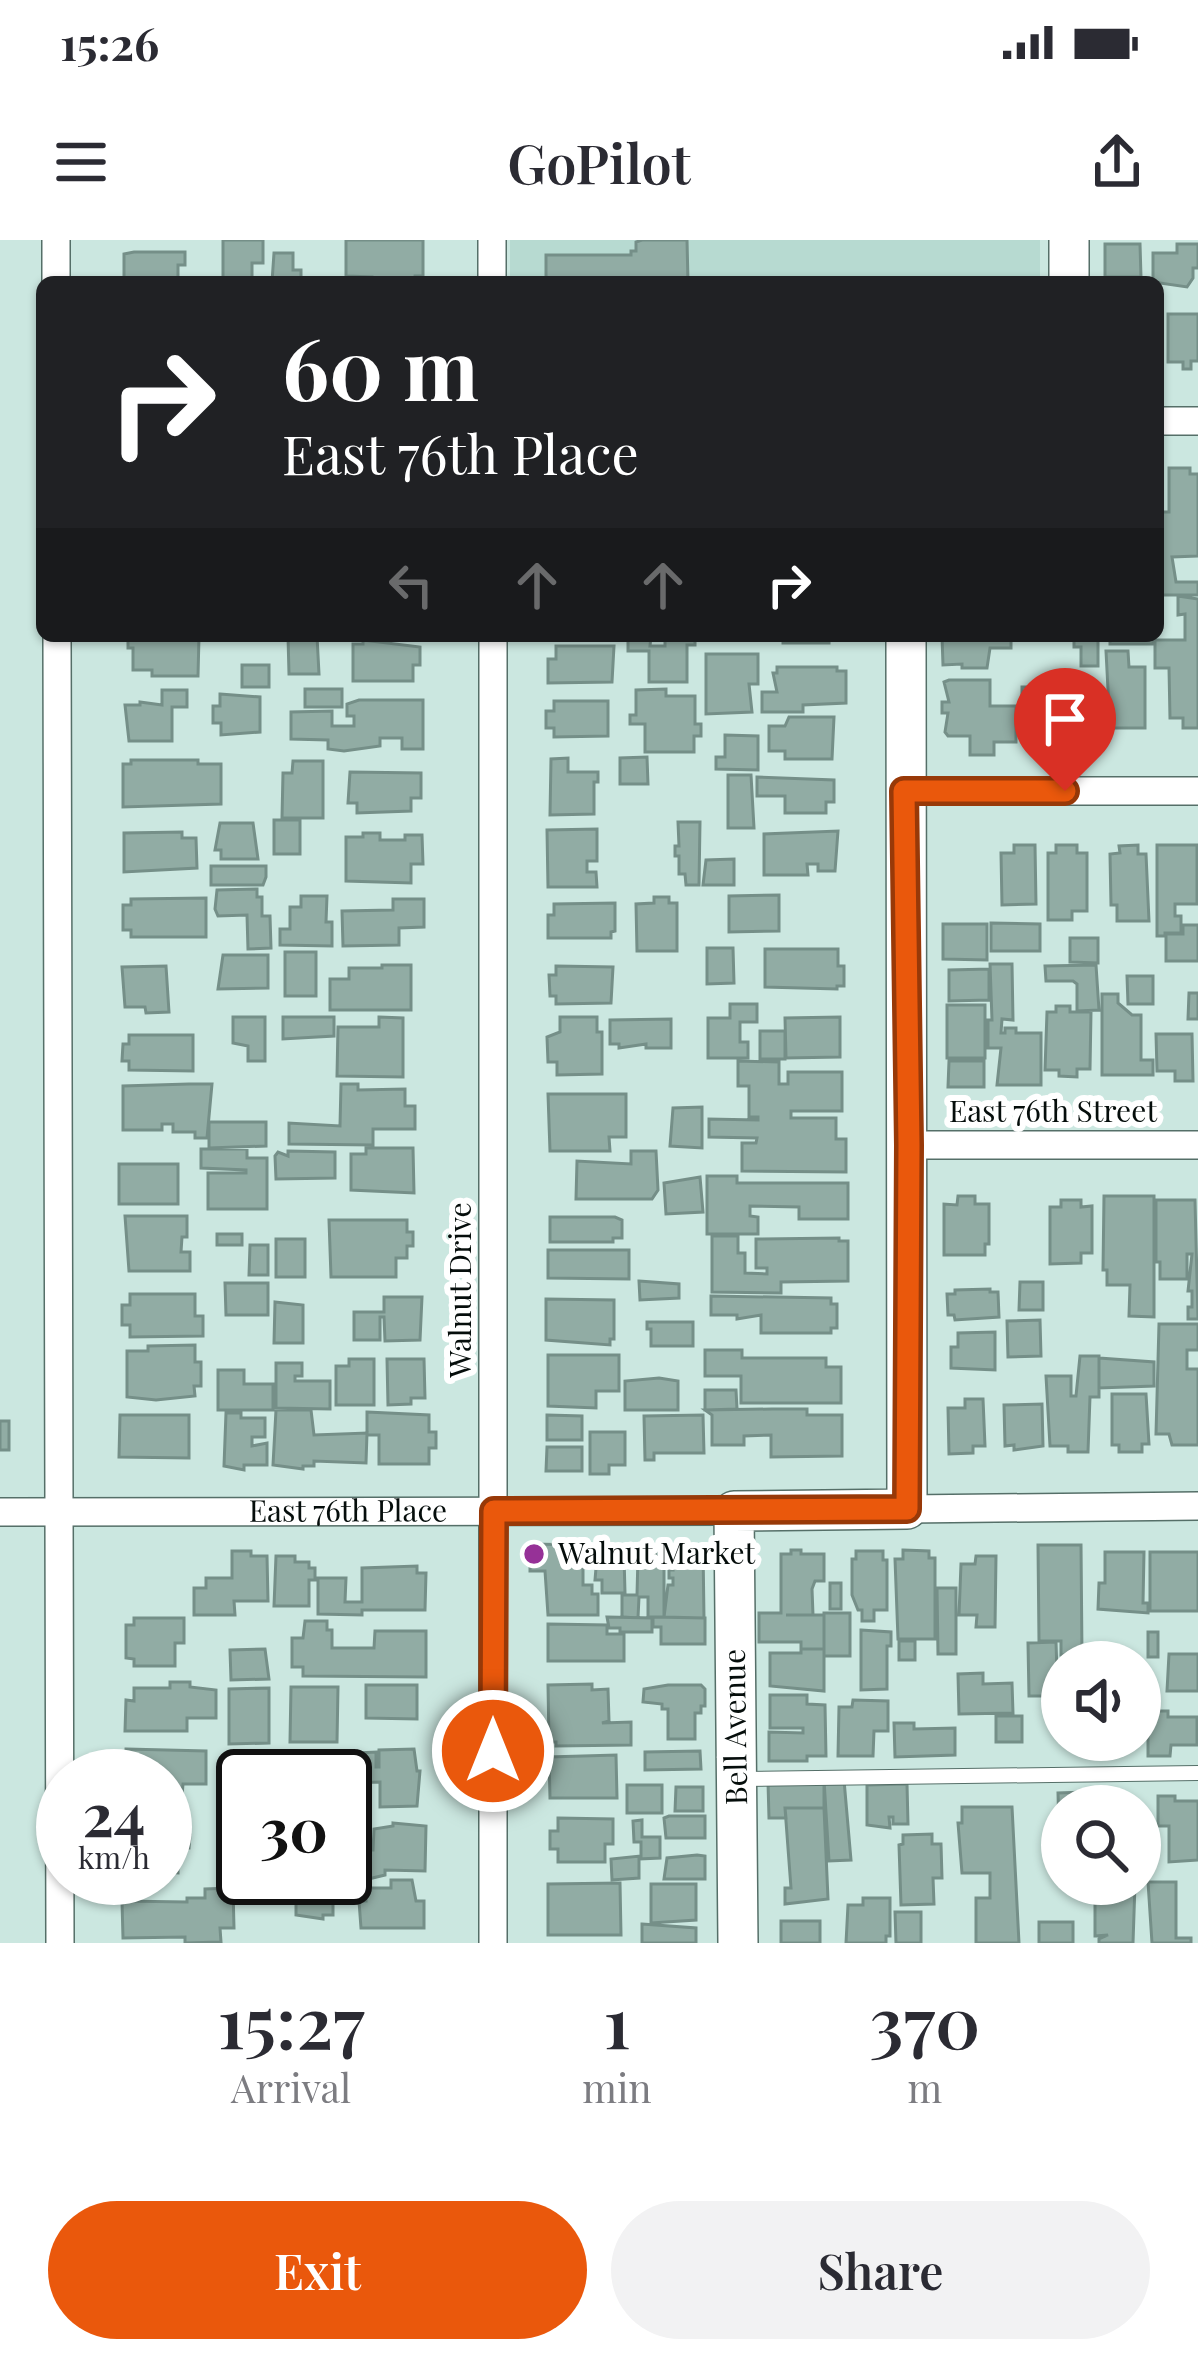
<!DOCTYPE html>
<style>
:root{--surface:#fff;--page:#f2f2f3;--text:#2b2b33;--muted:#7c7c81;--accent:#ea580c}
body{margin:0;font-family:"Playfair Display",serif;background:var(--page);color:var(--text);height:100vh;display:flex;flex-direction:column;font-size:45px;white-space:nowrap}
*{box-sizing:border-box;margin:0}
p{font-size:39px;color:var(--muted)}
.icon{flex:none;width:66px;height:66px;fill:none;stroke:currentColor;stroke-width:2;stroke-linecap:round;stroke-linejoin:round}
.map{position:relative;height:1703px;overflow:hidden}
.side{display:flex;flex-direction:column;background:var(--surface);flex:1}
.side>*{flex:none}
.banner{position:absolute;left:36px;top:36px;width:1128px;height:366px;border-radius:18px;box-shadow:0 3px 9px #0004;background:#202124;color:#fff;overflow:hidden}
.controls{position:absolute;left:1041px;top:1401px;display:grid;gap:24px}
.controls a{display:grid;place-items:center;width:120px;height:120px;border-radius:50%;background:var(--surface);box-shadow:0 3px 9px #0004;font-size:60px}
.speed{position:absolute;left:36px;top:1509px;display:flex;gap:24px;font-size:60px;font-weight:700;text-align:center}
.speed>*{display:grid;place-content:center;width:156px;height:156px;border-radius:50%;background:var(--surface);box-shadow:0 3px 9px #0004;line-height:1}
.speed small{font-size:30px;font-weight:400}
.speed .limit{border:6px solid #111;border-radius:18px;background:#fff;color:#111}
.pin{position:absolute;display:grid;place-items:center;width:102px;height:102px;color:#fff;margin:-123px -51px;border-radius:50% 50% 50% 0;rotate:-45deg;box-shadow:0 0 12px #0007}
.pin .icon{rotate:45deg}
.me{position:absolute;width:132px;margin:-66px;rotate:0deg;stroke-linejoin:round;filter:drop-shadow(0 0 9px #0008)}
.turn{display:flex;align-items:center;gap:42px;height:252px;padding:0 48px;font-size:54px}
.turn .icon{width:156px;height:156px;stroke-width:2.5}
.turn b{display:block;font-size:84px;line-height:102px}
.lanes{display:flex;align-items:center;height:114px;padding:0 48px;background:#0003;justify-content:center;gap:60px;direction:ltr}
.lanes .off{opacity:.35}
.eta{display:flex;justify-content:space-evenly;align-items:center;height:204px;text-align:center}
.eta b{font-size:72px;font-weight:600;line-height:84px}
.primary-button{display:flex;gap:24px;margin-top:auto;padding:24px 48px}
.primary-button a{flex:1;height:138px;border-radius:72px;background:var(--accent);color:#fff;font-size:48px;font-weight:600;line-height:138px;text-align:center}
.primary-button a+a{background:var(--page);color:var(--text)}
.status{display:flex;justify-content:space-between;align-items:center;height:84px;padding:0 60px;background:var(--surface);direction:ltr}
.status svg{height:33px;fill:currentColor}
header{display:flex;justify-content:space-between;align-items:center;height:156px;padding:0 48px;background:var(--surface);font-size:54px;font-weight:600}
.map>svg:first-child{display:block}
.built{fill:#b7dad1}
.building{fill:#91aca4;stroke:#758f88;stroke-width:3}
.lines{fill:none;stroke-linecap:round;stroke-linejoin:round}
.lane-casing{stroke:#556f68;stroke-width:16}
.street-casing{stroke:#556f68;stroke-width:30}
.secondary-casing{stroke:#556f68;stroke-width:42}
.lane{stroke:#fff;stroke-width:14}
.street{stroke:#fff;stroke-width:27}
.secondary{stroke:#fff;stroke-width:39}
.route-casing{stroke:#983908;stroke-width:30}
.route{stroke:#ea580c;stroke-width:21}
.poi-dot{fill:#963197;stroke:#fff;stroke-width:4.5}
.labels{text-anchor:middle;stroke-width:12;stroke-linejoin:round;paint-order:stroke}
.street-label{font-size:30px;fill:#050d0b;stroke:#fff}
.poi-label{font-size:30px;fill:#050d0b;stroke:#fff;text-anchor:start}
</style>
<div class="status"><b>15:26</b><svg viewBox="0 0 49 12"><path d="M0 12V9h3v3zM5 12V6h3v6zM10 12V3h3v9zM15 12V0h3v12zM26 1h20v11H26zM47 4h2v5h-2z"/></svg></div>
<header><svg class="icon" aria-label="menu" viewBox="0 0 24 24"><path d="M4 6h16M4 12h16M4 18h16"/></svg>GoPilot<svg class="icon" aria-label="share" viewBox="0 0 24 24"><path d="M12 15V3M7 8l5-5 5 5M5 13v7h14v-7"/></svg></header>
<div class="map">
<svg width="1198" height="1703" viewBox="0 0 1198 1703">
<rect width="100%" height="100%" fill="#cbe7e0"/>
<path class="built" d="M510,0H1040V42H510Z"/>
<path class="building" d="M223,0H263V23H252V40L262,42H223Z
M346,0H423V36H415L414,42L372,41V37L346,36Z
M642,0H687L688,42H546V15H631V11H636V2Z
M1105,4H1140L1141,37H1105Z
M1177,4H1198V28H1193V38L1187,47L1153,42V13H1177Z
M134,12H185V25H178V42H124V14Z
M274,13H293V30H301V42H272Z
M1168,74H1198V121H1191V129H1183V122H1168Z
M1169,228H1190V234H1198V316L1172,317L1176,342H1198V355H1158V272H1169Z
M1178,356L1198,359V488H1183V478H1170L1169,428H1155V400H1185V374L1178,375Z
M128,396H199L198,436H152V430H133V408H128Z
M288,396H317L319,434H289Z
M628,396H651L650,406H665V396H695V405H687V442H649V411H628Z
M783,396H829V403H783Z
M942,396H1017V399H1011V408H990L987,428H962V424L943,425Z
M1062,396H1098V426H1081V407H1074V400H1062Z
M1110,396H1153V404H1110Z
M363,400L420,407V425H413V441H353V404H363Z
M556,406H614L612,442L548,443V419H556Z
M1106,411H1128L1129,427H1145V488H1110Z
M706,414H758V444H749L752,472L706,474Z
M242,425H269V447H242Z
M777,427H837V431H846V463L803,465V472H762V452H777L773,433H777Z
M949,440H990V466H1016V502H994V515H970V496H948L945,492L948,473H942V462H949L944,442Z
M1022,447H1037V454H1073V495H1037L1032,499L1022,496Z
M305,449H342V467H305Z
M666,449V456H695V484H701V496H694V512H645V484H630V475H636V450Z
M162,450H187V467H172V501H129L125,465H140V462L162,465Z
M220,454L260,457V492L221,495V483H213V466H220Z
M359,460H423V509H402V498H380V506L344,511L328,509V500L291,499V472L332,471V486H354V476H347V464Z
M554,461H608V496L554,497V488H546V471H554Z
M789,477H834L832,519H785V511H769V486H785Z
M725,495L758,496V530L716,529V517H725Z
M647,517L648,544H620V518Z
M568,518V532H598V542H594V574L550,575L551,519Z
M131,520H198V524H221V564L123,567V524H131Z
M293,521H323V578H282L283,533H292Z
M350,532L421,533V558H411V571L357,573V563H348Z
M728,535H751L754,588H728Z
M757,537L834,540V562H826V573H785V556H757Z
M274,580H300V614H274Z
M678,582H700L699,645H686L685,634H679V616H675V606H679Z
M220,583H253L258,619H221V610H215Z
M597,589V621H587V632H596L597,647H548L547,590Z
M838,591L835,631H818V624H807L808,635H764V594Z
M182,592V598H196L197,628L124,632V593Z
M363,593H380V600H405V595H422L423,624H411V643L346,641V597H363Z
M1014,605H1035L1036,664L1002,665L1001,613H1014Z
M1056,605H1077V613H1087V671H1072V680H1048V613H1056Z
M1138,605V614H1146L1149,681H1117V665H1111L1110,614L1120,613L1119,606Z
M1157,605H1197V664H1175V676H1181V693H1165V696H1157Z
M734,619V645H703L706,620Z
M211,626H266V637L263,645H211Z
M257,649V657H262V676H270L271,708L248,709L247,675L218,676L215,669L217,650Z
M779,655V691L729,692V656Z
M301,656H327L326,682H332V706L280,705V689H290V667H301Z
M654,657H669V663H677V711H637L636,664L654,663Z
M206,658V697H131V690H123V665H131V659Z
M393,659H424V687L399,688V705L343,706L342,671L393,670Z
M615,663V691L611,692V698H548V675H554V664Z
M991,683L1040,684V711H991Z
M943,684H987V720L943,719Z
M1183,685H1198V721H1166V694H1183Z
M1070,698H1098V723L1070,722Z
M707,708H733L734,743L707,744Z
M765,709H838V726H844V746H837V749L765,747Z
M285,712H316V756H285Z
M223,715H268V748L218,749Z
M990,724H1012L1013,780L1002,779L1001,793H1005V788H1016V793H1041V845H997L1001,808H988V780H992Z
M382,725H411V770H330V739H349V728H382Z
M1096,725L1099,770L1077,771V744L1073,741H1046L1045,726Z
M166,726L169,772L146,773L145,767H125L122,727Z
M556,726L613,727L611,763L556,764V756H550L549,735H556Z
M989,729V760L949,761V730Z
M1127,736H1153V764H1128Z
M1189,753H1198V779H1188Z
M1102,754H1118V763L1132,775H1141V820H1153V835H1102Z
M730,764H757V782H740V802H748V818H708V778H730Z
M947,765H985V818H947Z
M1056,766H1070V772H1091L1090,829H1077V837L1059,836V830H1045L1047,772H1056Z
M233,777H265V821H248V806L233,803Z
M283,777H334V796L283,799Z
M379,777L403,778V837L337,836L338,787H379Z
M560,777H597V792H602V834L557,835V822H548L547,797L560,792Z
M840,777V817L786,818L785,778Z
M671,779V808H646V804L619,808V804H610V780Z
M760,791H785V819H760Z
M1156,794H1192L1193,841H1175V831H1157Z
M129,795H193V831L129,830V821H122L123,804H129Z
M738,821L779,822V844H788V832H842V871H791V878H836V899H846V932L742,931V903H756L757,898L709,897V879L758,880V877H749V846H738Z
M949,821H984V847H948Z
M189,844H212L207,898H195V892H173V884H162V890H123V846Z
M341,844H358V850L405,849V866H415V889H373V905L289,904V883L340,886Z
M548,854H626V897H609L610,911H550Z
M702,867V908L670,906L673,868Z
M209,882H266V906L209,908Z
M366,908H413L414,953L351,950V914H366Z
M201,909H247V918H267V969H208V933H246V930L201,928Z
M288,911L335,912V938L276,939L275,916L278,912L288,916Z
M631,911H656L658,950L652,959H576L577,921L631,924Z
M119,924H178V964H119Z
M707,936H737V943H848V979H799V967L750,966V976L758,977V994H707Z
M700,937L703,972L666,974L664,943Z
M958,956H975V964H989V1004H985V1015H944V964L957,965Z
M1104,956H1154V1077L1129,1076L1130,1045H1107V1030H1103Z
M1061,960H1081V967L1092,966V1013H1081V1023L1050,1024V967H1061Z
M1156,960H1195L1198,1079H1188V1067H1192V1051H1188L1192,1014H1187V1039H1160V1022H1156Z
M125,976H187V997H182L181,1012H190V1031H129Z
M550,977H615L622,980V998H613V1002H550Z
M329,980H407V992H413V1006H407V1018H396V1037H331Z
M217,994H242V1005H217Z
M712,996H738V1013H745V1033L767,1034V1028H756V999L839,998V1001H848V1041L781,1042V1053L712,1052Z
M276,999H305V1037H276Z
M250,1005H268V1035H249Z
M548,1010H629V1039L548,1038Z
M639,1041L679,1044V1058L640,1060Z
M1020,1042H1043V1070H1019Z
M225,1043H268V1075H226Z
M990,1049V1052H998L999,1077L955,1080L954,1075H948L947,1054H955V1050Z
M130,1054H195V1076H203V1096L130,1097V1085H122V1065H130Z
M711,1056L831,1058V1064H837V1088H831V1093H761V1075L737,1079V1075H711Z
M384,1057H422L420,1100L385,1101L384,1077H380V1100H354V1072H384Z
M546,1059L614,1060V1099H610V1105L546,1100Z
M275,1062L303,1065V1103H274Z
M1040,1080L1041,1116L1008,1117L1007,1081Z
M647,1082H693V1106H651V1089H647Z
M1159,1084H1198V1110H1187V1129H1198V1205H1172L1169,1194H1156Z
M995,1092V1130L951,1128V1107H958V1093Z
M195,1105V1122H201V1146H194L195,1156L156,1160L127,1157V1111H148V1106Z
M705,1110H742V1118H826V1127H841V1163H741V1136H705Z
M548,1115H619V1151H596V1168L548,1166Z
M1080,1116H1099V1157H1090L1088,1212H1068V1206H1050L1046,1136H1071V1156H1076Z
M1099,1118L1154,1122V1146L1099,1148Z
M349,1119H374V1165H336V1126H349Z
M387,1119H424L425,1158H411V1164L388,1165Z
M276,1123H302V1136H295V1141H330V1169L276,1168Z
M218,1130H244V1144H273V1170H218Z
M659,1138L678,1141V1170H625V1141Z
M705,1150H736L737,1169L705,1170Z
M1112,1154H1146L1149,1204H1142V1212H1119V1205H1112Z
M965,1159H983L985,1206H973V1213L949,1214L948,1168H965Z
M1042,1164L1043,1206L1014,1210V1205L1005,1206L1004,1165Z
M772,1169H807V1175H842V1216L771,1217V1195L744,1196V1205H712V1175L705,1170Z
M276,1170H311L314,1195L367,1193L366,1223L314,1221V1226H303V1229L273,1225Z
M367,1172L429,1175V1192H436V1208H429V1224H379V1195H367Z
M226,1173H241V1178H265V1197H252V1206L267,1203V1225H244V1230L224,1226Z
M120,1175H189V1218L119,1217Z
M547,1175L582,1176V1200H547Z
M703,1175L704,1213H654V1220H645L644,1176Z
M0,1181H9V1210H0Z
M590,1192H625V1225H609V1234H590Z
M547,1207H582V1231H546Z
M530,1304L583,1305V1345H592V1354H598V1375H548L545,1331H530Z
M1038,1305H1081L1082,1415H1061V1401H1039Z
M671,1307L703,1308L704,1378L664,1377L668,1345H673V1338H669V1330H673Z
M791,1310H801V1314H824V1341H815L812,1349L813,1375H786H824V1409H801V1402H759V1373H781V1314H791Z
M903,1310L929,1311V1318H935V1399H898L895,1319H903Z
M232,1311H251V1316H267L268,1361H234L235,1375H194V1348H206V1338H232Z
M645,1311H656V1316L664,1317V1377H648V1357H639L638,1378L622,1377V1355H637L638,1316L645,1317Z
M856,1311H883V1320H887V1370H874V1381H862V1370H858L852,1355V1319H856Z
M1105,1312H1144L1143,1363H1148V1373L1098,1369L1099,1343H1105Z
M1150,1312H1198V1371H1150Z
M276,1316H295V1322H309V1328H315V1340H309V1366H274Z
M597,1316H624L625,1353H602V1340H595Z
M976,1316H996L995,1387H976L977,1375H959L961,1324H975Z
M417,1326V1333H426L425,1370H362V1375L318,1374V1338H346L345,1362H362V1328Z
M830,1343H841V1369H830Z
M937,1348H956V1414H938Z
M824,1373H850V1416H824Z
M607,1377L652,1378V1392H620V1388H609Z
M653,1377L705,1378V1404H661V1387H653Z
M134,1378H184V1403H175V1426H134V1419L126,1418V1385H134Z
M305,1381H327V1390H332V1408H374L375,1391H426V1437L303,1436V1427H292V1398H303Z
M548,1384L607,1385V1394H624V1421H548Z
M861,1390L891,1392V1406H887V1449L861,1450Z
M1148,1392H1158V1417H1148Z
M899,1401H915V1420H899Z
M1056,1402L1057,1432H1060L1057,1456H1029L1028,1403Z
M265,1409L269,1439L231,1440L230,1410Z
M801,1409H824V1451L770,1446V1413H801Z
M1169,1414H1198V1451H1167Z
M983,1433V1444L1012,1443L1013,1473L959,1474L958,1434Z
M170,1442H190V1447L216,1450V1478H187V1491H125L126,1460L134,1461V1448H170Z
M592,1444V1450L608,1449L609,1481L602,1483L631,1482V1505L556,1506V1502H549L548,1445Z
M366,1445H417V1479L366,1478Z
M668,1445H701L705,1449V1466H701V1473H695V1499H668V1469H662V1464L643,1462L644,1449Z
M291,1447H338L337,1502H290Z
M269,1448V1503L229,1504V1449Z
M770,1455H807V1464L825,1465L826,1516H807V1521H769V1492L803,1493V1488H770Z
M853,1460L888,1461V1491H874L873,1516H838L839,1467H852Z
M1148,1471H1168V1477H1197V1505H1171L1170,1516H1148Z
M996,1476H1022V1502H996Z
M894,1483H914V1489L955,1488V1515L895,1517Z
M126,1509L206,1511V1544H183L182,1556H165V1536H125Z
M414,1509L417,1531H420L417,1566L380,1567V1542L346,1543L345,1536H335V1514L376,1512V1527H379V1510Z
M700,1511L701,1529L645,1530V1512Z
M291,1512H334V1536H291Z
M233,1514H245L243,1571L240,1553L221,1554V1539H233Z
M616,1515L617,1558H550L549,1517Z
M824,1540H844L851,1620L829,1621Z
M824,1540V1568H785L786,1578H769L768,1542Z
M907,1544L908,1584H893V1577H889L890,1588L867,1585V1545Z
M627,1545H662V1573H627Z
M676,1547H703V1571H675Z
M1085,1552V1566H1062V1591H1059L1058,1553Z
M1158,1556H1175V1561H1198V1620L1169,1622V1586H1158Z
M962,1567H1012L1019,1703H976V1658H990V1633H962L958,1583H962Z
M785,1568H824L828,1659L785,1664V1648H791Z
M345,1575H358V1596H345Z
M669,1576H705V1598H666L664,1578Z
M558,1578L613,1579V1604H605V1622H558V1609H550V1591H558Z
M642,1580V1597H660V1618L639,1619V1638L612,1640L611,1619L641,1616V1602H634L633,1581Z
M393,1583L426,1586L425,1631L385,1630V1635L364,1640V1610H373L374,1589L393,1586Z
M165,1587H184V1595H190L189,1608H178V1633L165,1632Z
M932,1594V1604H941L942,1638H933L934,1664L901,1665L899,1605L903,1604V1595Z
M234,1601H243V1638H234Z
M350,1609H359V1615H363V1637H345V1614H350Z
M697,1615L705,1616V1639H664L667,1618Z
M391,1640H412L416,1661H424V1688H361L359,1661H366V1648H391Z
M296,1642H333V1675H323V1679L296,1675Z
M1148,1642H1176V1698H1191V1703H1152Z
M246,1643H271V1658H246Z
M620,1643L621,1695H548V1644Z
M651,1644H696V1680L651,1683Z
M1095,1644H1135L1133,1703H1099V1699L1108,1695L1095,1696Z
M233,1648L234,1688H220L221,1702L185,1703V1697L123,1698L122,1661L187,1662V1658H205V1649Z
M863,1658H890V1696H886V1703H846L848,1665H863Z
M895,1672H921V1703H896Z
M781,1681H820V1703H781Z
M1039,1682H1073V1703H1039Z
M642,1684L696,1688V1703H642Z"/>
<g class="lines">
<defs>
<path id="lane" d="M742,1539L1198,1533"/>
<g id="street">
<path d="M56,0V42"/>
<path d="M492,0V42"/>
<path d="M1158,181H1198"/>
<path d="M57,396L60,1703"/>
<path d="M493,396V1703"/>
<path d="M905,551H1198"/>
<path d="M909,905H1198"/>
<path d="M907,1269L1198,1266"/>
<path id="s1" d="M0,1272L734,1271"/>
</g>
<path id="secondary" d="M1069,0V42
M738,1703L734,1271L907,1269L906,396"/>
</defs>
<use href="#lane" class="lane-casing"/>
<use href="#street" class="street-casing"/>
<use href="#secondary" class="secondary-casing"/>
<use href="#lane" class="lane"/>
<use href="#street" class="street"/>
<use href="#secondary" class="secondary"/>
</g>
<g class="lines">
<defs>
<path id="route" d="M493,1511L494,1271L907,1269L909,905L904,551H1065"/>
</defs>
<use href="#route" class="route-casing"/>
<use href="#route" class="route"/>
</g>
<circle class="poi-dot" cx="534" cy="1314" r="12"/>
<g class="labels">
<g class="street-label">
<text x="1053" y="882">East 76th Street</text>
<text transform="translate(461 1050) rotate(-90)" y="10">Walnut Drive</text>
<text dy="10" stroke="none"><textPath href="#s1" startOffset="348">East 76th Place</textPath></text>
<text transform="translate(736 1487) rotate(-91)" y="10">Bell Avenue</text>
</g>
<g class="poi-label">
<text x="558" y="1324">Walnut Market</text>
</g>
</g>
</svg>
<div class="controls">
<a><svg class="icon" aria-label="sound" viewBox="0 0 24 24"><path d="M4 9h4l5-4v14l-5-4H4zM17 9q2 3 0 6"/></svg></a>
<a><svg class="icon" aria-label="search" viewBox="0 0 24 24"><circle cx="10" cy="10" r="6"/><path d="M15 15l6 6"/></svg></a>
</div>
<div class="speed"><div>24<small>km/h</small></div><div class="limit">30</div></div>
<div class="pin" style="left:1065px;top:551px;background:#d93025"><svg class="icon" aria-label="arrive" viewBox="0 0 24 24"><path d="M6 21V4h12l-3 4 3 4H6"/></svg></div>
<svg class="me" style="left:493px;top:1511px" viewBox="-20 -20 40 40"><circle r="17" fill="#ea580c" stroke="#fff" stroke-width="3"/><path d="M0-11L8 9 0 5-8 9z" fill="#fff"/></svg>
<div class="banner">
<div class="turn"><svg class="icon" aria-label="right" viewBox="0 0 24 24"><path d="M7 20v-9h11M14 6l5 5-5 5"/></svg><div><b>60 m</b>East 76th Place</div></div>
<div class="lanes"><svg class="icon off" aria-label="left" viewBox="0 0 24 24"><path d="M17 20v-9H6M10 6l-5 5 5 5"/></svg><svg class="icon off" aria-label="ahead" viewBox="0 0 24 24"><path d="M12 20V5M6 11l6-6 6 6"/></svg><svg class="icon off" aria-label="ahead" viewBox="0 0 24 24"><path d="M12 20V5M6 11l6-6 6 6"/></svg><svg class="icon" aria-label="right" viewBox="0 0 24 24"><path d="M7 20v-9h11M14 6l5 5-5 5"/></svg></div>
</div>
</div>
<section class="side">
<div class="eta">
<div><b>15:27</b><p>Arrival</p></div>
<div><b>1</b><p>min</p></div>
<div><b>370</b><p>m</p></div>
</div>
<div class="primary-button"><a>Exit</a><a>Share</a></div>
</section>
